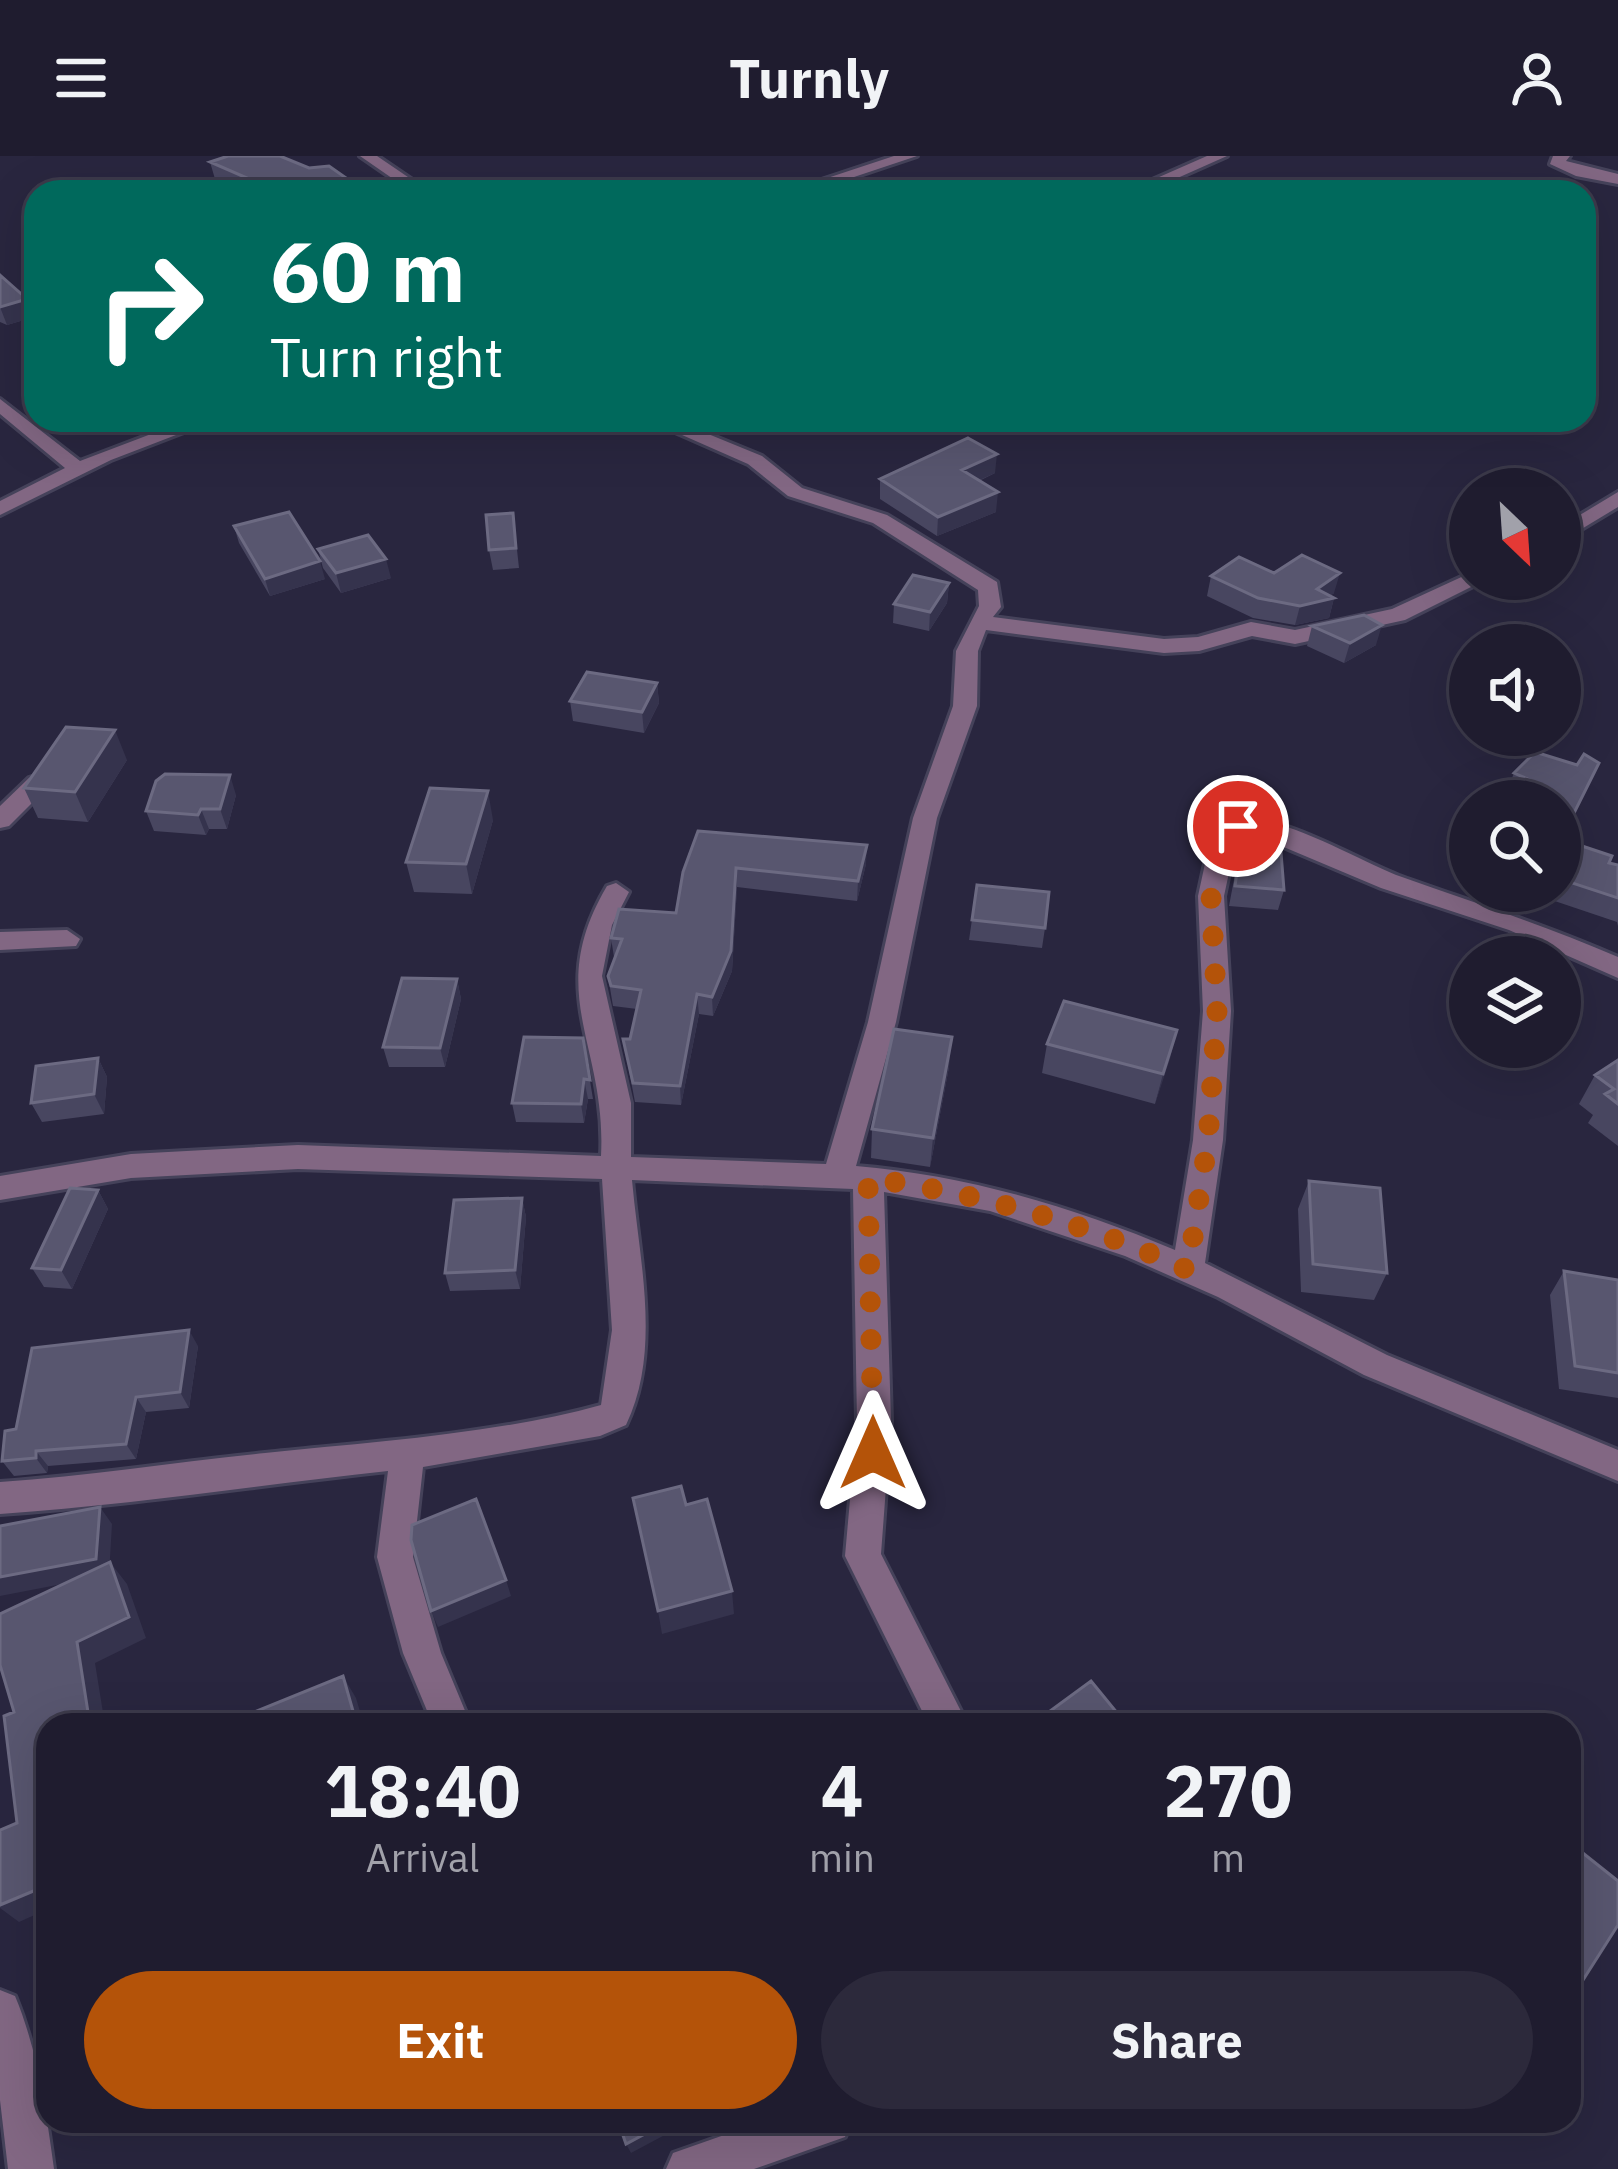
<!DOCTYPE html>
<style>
:root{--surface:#1f1c2f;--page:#2c293b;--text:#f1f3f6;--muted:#a1a1aa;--line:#3c3a4b;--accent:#b45309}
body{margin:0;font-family:"IBM Plex Sans",sans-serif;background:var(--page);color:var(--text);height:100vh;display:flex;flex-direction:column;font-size:45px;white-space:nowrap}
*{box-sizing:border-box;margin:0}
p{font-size:39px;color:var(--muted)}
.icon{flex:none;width:66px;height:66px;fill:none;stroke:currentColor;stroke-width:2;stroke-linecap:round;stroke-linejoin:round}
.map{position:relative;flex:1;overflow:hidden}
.side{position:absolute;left:36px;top:1557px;width:1545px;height:420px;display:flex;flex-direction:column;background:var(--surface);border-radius:36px;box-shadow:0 12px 48px #0002,0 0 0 3px var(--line)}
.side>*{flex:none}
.banner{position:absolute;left:24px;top:24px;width:1572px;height:252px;border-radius:36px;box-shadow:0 12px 48px #0002,0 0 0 3px var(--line);background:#00695c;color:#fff;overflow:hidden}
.needle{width:78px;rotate:155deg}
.fabs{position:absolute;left:1449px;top:312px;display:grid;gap:24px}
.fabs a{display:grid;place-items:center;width:132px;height:132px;border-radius:50%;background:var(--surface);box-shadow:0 12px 48px #0002,0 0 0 3px var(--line);font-size:60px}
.pin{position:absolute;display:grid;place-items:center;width:102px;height:102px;color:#fff;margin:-51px;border:6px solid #fff;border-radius:50%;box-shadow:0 3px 12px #0007}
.me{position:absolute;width:132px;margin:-66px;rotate:0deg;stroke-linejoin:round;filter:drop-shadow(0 0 9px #0008)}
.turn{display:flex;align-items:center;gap:42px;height:252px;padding:0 48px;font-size:54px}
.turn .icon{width:156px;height:156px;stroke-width:2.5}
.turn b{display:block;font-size:84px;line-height:102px}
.eta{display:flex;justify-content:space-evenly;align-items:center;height:204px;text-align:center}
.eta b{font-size:72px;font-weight:800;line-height:84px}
.cta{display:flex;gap:24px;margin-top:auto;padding:24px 48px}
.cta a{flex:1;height:138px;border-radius:72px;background:var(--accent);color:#fff;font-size:48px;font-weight:800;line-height:138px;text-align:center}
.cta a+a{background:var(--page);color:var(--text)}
header{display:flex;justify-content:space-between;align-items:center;height:156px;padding:0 48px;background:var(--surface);font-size:54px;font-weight:800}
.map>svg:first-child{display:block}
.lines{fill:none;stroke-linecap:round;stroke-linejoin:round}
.minor-casing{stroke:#45425a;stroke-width:6}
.minor{fill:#826783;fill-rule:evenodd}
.wall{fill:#484660}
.shaded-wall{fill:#35334d}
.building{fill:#58566f;stroke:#6c6a82;stroke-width:3}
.route{stroke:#b45309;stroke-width:21;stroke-dasharray:0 37.8}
</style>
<header><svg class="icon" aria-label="menu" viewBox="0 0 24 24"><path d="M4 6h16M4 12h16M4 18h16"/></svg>Turnly<svg class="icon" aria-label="person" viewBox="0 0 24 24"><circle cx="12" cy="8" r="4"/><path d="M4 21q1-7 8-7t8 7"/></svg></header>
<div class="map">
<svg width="1618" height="2013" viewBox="0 0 1618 2013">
<rect width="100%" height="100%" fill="#29263f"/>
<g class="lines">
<defs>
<path id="minor" d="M360,0H377L430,36H412Z
M894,0H917L809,36H785Z
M1207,0H1227L1146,36H1125Z
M1553,0H1570L1566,5L1618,18V28L1576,20L1550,8Z
M0,243L80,305L188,264H215L111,304L0,359V345L65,312L0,258Z
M648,264H674L762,300L802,332L887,359L997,426L1001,451L993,461L1164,483L1198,481L1251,466L1295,474L1392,453L1468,418L1470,423H1487L1405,464L1295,488L1252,480L1199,495L1164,497L986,474L978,495L977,550L937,662L896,866L856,1010C966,1019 1073,1051 1175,1094L1193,984L1203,855L1198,740L1211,680L1229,664C1274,652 1358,705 1402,721C1475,747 1547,770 1618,801V822L1509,774L1381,732L1260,681L1243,679L1236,684L1224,740L1231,855L1223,984L1205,1107L1387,1199L1618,1294V1325L1364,1219L1218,1141L1125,1100L990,1055L884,1036L891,1265L881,1398L968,1569H929L845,1400L857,1265L853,1033L632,1024C639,1104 662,1194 626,1269L600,1280L423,1311L413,1401L441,1497L471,1569H433L403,1497L377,1401L388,1315C258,1329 130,1349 0,1358V1326C89,1320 176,1306 265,1297C372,1286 497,1278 601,1249L612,1174L602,1023L298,1013L131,1022L0,1044V1020L131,998L298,989L601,1000C607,888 543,838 607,730L616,727L629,736L612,769L602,820L631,947V1001L826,1008L868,866L913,662L953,550L956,495L979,450L978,434L873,367L788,340L748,308Z
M1618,336V351L1560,386V371Z
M38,619L47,622V632L9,670L0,672V650L29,622Z
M67,774L80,783L76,790L0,794V776Z
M0,1834L15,1840C38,1895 46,1955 54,2013H8L0,1944Z
M764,1965H851L845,1981L754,2013H666L673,1997Z"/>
</defs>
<use href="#minor" class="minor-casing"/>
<use href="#minor" class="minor"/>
</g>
<path class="wall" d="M210,6L366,36L232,31L215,23Z
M0,119L34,161L7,169L0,166Z
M995,317L979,325L996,356L937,380L880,343V323Z
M513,357L519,412L493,414L489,394Z
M234,370L325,423L270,440L239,387Z
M318,393L391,422L341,437L323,412Z
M1274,417L1334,437L1330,440L1334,442L1329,462L1295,469L1253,462L1207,440L1211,420Z
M949,427L947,447L929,475L893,467L894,448Z
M1312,470L1376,489L1344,507L1307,490Z
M657,527L659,547L644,577L573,565L570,545Z
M127,604L88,666L38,662L24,632Z
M1577,609L1561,684L1609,707L1618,709V770L1617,766L1525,735H1560V645H1521L1506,637L1514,617Z
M236,639L227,673H209L206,679L154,675L146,655Z
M493,664L472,738L414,736L406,706Z
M698,675L866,708L857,745L737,731L732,815L713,860L699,858L681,949L635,946L623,883H630L637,853L613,850L608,820L615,802L614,801L611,782L676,757Z
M1242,681L1284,734L1278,754L1229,750Z
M977,729L1045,772L1042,792L969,784Z
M457,823L461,843L445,911H389L383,891Z
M1177,874L1155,948L1042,917L1047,888Z
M583,882L593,943H588L584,967L516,966L512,947Z
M98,902L107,921L104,958L42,966L31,947Z
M1618,904V990L1588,967L1593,959L1579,948L1595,919Z
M949,911L930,1011L871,1002L872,973Z
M1309,1025L1387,1117L1374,1144L1301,1136L1298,1053Z
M98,1034L108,1053L72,1133L44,1131L32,1112Z
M522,1042L526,1061L520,1133L450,1135L445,1117Z
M1564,1115L1618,1124V1242L1559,1233L1550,1139Z
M198,1190L189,1252L146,1256L136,1303L48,1310L47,1317L14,1320L2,1305L16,1273Z"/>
<path class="shaded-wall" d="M27,143L34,161L7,169L0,151Z
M997,298L995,317L960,333L962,314Z
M998,336L996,356L937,380L938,361Z
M386,403L391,422L341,437L336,417Z
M320,405L325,423L270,440L265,423Z
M1340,417L1334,437L1323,445L1334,442L1329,462L1295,469L1300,450L1317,433Z
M949,427L947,447L929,475L930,456Z
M1382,469L1376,489L1344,507L1350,487Z
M657,527L659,547L644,577L642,556Z
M115,574L127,604L88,666L75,636Z
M230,619L236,639L227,673L220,653Z
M488,635L493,664L472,738L466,708Z
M201,653L209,673L206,679L198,659Z
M867,689L866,708L857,745L858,725Z
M736,712L737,731L732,815L713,860L712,841Z
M457,823L461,843L445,911L440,892Z
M697,838L699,858L681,949L680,930Z
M1177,874L1170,903L1155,948L1163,918Z
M952,881L949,911L930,1011L933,982Z
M98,902L107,921L104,958L94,938Z
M584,923L588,943L584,967L581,948Z
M98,1034L108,1053L72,1133L61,1114Z
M522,1042L526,1061L520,1133L515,1114Z
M189,1174L198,1190L189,1252L180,1236Z
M136,1241L146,1256L136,1303L126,1288Z
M36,1295L48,1310L47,1317L36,1302Z
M100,1351L112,1368L109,1419L0,1440V1421Z
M110,1406L127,1428L146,1482L95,1507L105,1569H90L77,1486Z
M506,1424L511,1440L438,1471L431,1455Z
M732,1435L734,1458L662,1478L658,1455Z
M343,1520L356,1542L364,1569H357Z
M48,1729V1753L19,1766L0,1752V1749Z
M669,1965H691L631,1997L626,1988Z"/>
<path class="building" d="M228,0H280L309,12L329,10L366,36H218L217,35L254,25L210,6Z
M0,119L27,143L0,151Z
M968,282L997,298L962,314L998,336L938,361L880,323Z
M289,356L320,405L265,423L234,370Z
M513,357L516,392L489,394L486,359Z
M368,379L386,403L336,417L318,393Z
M1302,399L1340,417L1317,433L1334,442L1300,450L1258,442L1211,420L1239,401L1274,417Z
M913,419L949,427L930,456L894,448Z
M1364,459L1382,469L1350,487L1312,470Z
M587,516L657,527L642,556L570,545Z
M66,571L115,574L75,636L24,632Z
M1535,596L1577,609L1584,598L1599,607L1561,683L1612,700L1609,707L1618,709V742L1560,723V645H1553L1557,639L1527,629L1530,624L1514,617Z
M165,618L230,619L220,653H201L198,659L146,655L156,625Z
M430,632L488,635L466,708L406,706Z
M698,675L867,689L858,725L736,712L731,795L712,841L697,838L680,930L633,927L623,883H630L641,834L611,830L608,820L622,783L611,782L619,753L676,757L683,716Z
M1242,681L1280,684L1284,734L1235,730Z
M977,729L1049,736L1045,772L972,764Z
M402,822L457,823L440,892L383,891Z
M1064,845L1177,874L1163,918L1047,888Z
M894,873L952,881L933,982L872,973Z
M524,881L583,882L590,924L584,923L581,948L512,947Z
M98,902L94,938L31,947L36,910Z
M1618,904V948L1605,938L1614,933L1595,919Z
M1309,1025L1380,1032L1387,1117L1313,1108Z
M70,1032L98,1034L61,1114L32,1112Z
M522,1042L515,1114L445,1117L454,1044Z
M1564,1115L1618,1124V1217L1575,1210Z
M189,1174L180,1236L136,1241L126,1288L36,1295V1302L2,1305L5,1275L16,1273L32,1192Z
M681,1330L686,1349L707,1343L732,1435L658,1455L633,1342Z
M476,1343L506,1424L431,1455L411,1384L412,1369Z
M100,1351L96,1403L0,1421V1370Z
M110,1406L129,1461L77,1486L90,1569H48V1729L0,1749V1674L17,1667L4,1560L14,1556L0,1509V1458Z
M343,1520L357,1569H222Z
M1091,1525L1127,1569H1031Z
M1569,1686L1618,1725V1769L1569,1846Z
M618,1965H669L626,1988Z"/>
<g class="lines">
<path class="route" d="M873,1297L868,1022C979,1038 1086,1067 1188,1114L1208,984L1217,855L1211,740L1224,680L1238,670"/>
</g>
</svg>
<div class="fabs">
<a><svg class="needle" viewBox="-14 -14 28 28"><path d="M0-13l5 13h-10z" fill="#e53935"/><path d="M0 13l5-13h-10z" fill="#a1a1aa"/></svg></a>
<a><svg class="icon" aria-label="sound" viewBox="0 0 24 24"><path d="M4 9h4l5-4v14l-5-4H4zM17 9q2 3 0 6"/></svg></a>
<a><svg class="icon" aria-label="search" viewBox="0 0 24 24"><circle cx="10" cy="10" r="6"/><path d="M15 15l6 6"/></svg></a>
<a><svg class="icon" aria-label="layers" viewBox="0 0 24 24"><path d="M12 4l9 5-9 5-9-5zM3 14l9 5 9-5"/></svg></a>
</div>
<div class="pin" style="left:1238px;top:670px;background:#d93025"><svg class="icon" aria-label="arrive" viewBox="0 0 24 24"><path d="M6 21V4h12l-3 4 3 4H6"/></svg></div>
<svg class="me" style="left:873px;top:1297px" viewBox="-20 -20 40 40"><path d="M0-17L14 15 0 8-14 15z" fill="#b45309" stroke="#fff" stroke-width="4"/></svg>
<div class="banner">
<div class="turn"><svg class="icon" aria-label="right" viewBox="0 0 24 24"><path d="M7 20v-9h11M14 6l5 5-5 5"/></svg><div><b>60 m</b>Turn right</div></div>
</div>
<section class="side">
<div class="eta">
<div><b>18:40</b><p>Arrival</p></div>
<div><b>4</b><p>min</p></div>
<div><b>270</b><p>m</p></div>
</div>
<div class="cta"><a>Exit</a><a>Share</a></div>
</section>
</div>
